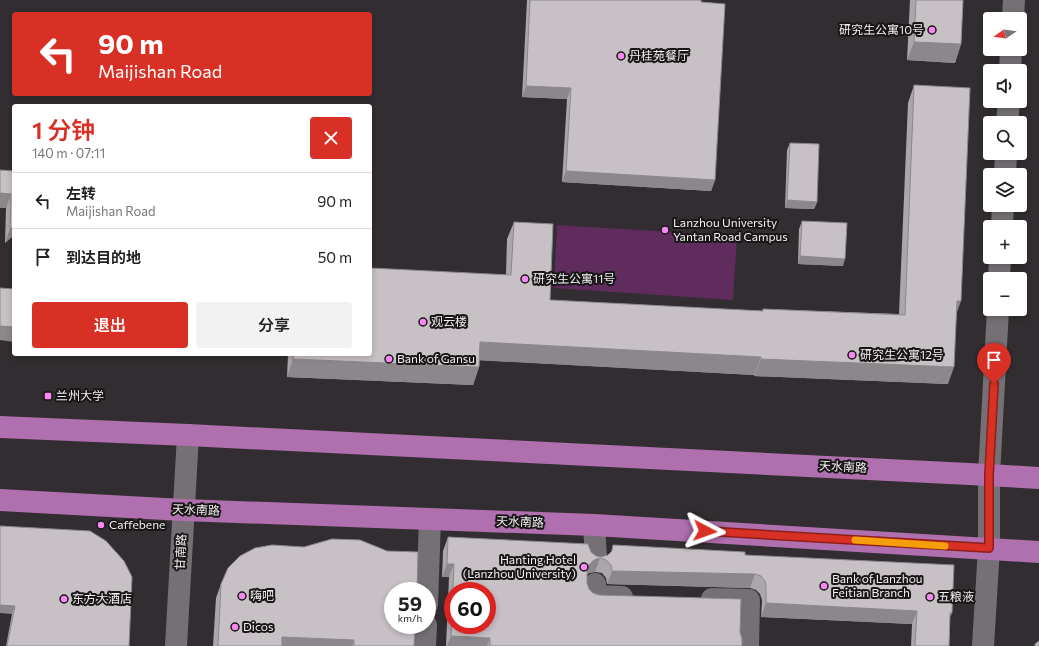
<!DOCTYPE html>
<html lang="zh">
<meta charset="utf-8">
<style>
:root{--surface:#fff;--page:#f2f2f2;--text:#222;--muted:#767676;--line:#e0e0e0;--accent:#d93025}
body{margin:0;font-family:Commissioner,"Noto Sans SC",sans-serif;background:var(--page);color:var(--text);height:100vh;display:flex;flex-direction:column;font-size:15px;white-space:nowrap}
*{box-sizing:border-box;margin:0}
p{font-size:13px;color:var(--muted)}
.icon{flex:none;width:22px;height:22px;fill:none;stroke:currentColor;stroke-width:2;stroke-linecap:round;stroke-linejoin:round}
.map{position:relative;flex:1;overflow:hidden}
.sheet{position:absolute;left:12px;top:104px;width:360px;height:252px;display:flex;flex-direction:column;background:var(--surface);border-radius:4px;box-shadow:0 2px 6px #0003}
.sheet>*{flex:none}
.top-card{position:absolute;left:12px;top:12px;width:360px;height:84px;border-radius:4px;box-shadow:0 2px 6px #0003;background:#d93025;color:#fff;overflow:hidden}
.needle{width:26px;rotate:257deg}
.tools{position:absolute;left:983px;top:12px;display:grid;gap:8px}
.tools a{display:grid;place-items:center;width:44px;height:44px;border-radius:4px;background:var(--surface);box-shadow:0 2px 6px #0003;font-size:20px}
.speed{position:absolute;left:384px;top:582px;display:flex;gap:8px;font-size:20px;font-weight:700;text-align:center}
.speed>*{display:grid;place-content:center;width:52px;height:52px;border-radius:50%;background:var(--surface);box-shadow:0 2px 6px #0003;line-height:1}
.speed small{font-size:10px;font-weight:400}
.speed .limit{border:6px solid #d22;background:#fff;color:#111}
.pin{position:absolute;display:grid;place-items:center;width:34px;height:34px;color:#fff;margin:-41px -17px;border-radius:50% 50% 50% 0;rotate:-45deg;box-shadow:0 0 4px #0007}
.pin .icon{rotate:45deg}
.me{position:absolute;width:44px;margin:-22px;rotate:94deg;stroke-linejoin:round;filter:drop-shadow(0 0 3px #0008)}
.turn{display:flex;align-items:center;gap:14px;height:84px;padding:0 20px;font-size:18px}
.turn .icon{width:52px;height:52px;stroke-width:2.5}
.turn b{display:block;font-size:28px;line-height:34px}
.round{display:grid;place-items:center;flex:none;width:42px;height:42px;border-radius:4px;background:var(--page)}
.summary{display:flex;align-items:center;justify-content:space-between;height:68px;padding:0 20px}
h1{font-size:24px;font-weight:600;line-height:30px;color:var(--accent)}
.cta{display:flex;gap:8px;margin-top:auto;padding:8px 20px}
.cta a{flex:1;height:46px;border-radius:4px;background:var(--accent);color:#fff;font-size:16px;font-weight:600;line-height:46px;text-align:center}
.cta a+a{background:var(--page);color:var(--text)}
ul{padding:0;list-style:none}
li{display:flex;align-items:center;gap:12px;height:56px;padding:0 20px;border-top:1px solid var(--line)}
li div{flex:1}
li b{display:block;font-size:15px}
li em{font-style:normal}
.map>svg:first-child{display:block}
.green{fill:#602c5e}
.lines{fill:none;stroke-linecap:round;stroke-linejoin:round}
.minor{stroke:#757075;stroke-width:22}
.major{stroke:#b06fae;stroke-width:22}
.wall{fill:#aba6aa}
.shaded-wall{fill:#8b878b}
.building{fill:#c7c1c6;stroke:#8b878b;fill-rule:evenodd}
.route-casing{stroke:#8d1f18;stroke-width:10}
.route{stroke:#d93025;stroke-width:7}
.slow{stroke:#f59e0b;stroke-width:7}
.poi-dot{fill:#f589ef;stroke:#181617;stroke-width:1.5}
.labels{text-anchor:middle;stroke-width:4;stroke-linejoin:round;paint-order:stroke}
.poi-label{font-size:12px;fill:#f2eff1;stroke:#181617;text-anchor:start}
.street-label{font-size:12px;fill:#f2eff1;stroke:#181617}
</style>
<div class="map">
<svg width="1039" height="646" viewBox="0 0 1039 646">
<rect width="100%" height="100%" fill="#312d30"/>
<path class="green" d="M557,225L737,236L733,300L554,288Z"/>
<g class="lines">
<path class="minor" d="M1013,19L1014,0
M1010,71L1011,49
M1007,123L1009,101
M1005,175L1006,153
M1002,227L1003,205
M999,279L1000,257
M594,525L596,558
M595,584V596L622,597
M712,599L749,600L748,646
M427,604L430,519
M176,646L188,435
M425,646L426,625
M983,646L989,548V475L998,309"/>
<path class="major" d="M0,427L188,435L989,475L1039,478
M0,500L183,510L594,525L1039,552"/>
</g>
<path class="wall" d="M527,0H701L715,180L711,191L562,182L567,99L522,97Z
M910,0H963L961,44L955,63L907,60Z
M914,85L957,312L948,384L754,376V375L479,360V367L473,385L287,377L288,354H370L506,275L507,239L514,222L550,300L762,311L763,309L899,314L908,103Z
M790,143L817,202L814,209L785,208L787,150Z
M14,171V235L5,243L6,208Z
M802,221L843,266L798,264L799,229Z
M0,526L129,646H6L12,614Z
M448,537L591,552L596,556L601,557L608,555L611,552L613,545L745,555L952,613L950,617L949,646H911L912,624L761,617L762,600L760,594L756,590L750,588L607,584L606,578L602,573L595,572L589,573L587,575V583L589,589L593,593L740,632L742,646H446L449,577H442L443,551Z
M221,584L414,646H213L216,598Z"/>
<path class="shaded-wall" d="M914,42L961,44L955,63L907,60Z
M526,86L571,88L567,99L522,97Z
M566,171L715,180L711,191L562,182Z
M0,193L11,194L6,208H0Z
M787,200L817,202L814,209L785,208Z
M14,226V235L5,243L10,229Z
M800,256L845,259L843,266L798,264Z
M957,301H961L955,318Z
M0,326L14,327V342L0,340Z
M480,342L761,357L754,375L474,360Z
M293,359L479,367L473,385L287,377Z
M761,359L954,367L948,384L754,376Z
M600,558L595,572L589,573L584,578L589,565L594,560Z
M447,564H454L449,577H442Z
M612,571L755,574L750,588L607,584Z
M766,603L917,611L912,624L761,617Z
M0,605L15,606L12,614L0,613Z
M451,636L490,638L487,646H447Z
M282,637L354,640L352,646H279Z"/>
<path class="building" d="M530,0H701V2L725,4L715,180L566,171L571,88L526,86Z
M916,0H963L961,44L914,42Z
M914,85L970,88L961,301H957L954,367L761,359V357L480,342L479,367L293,359L294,354H370V268L511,275L514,222L553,224L550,300L763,311V309L905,315Z
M790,143L819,144L817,202L787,200Z
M0,170L14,171V226L10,229L11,194L0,193Z
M802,221L847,223L845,259L800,256Z
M0,288L14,289V327L0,326Z
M0,526L90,531L106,541L124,561L132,577L129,646H7L15,606L0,605Z
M448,537L588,544L591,552L596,556L601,557L608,555L612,551L613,545L745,552V555L954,565L952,613H950L949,646H915L917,611L766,603V587L765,581L761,576L755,574L612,571L611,565L606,560L600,558L594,560L589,565L587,571V583L589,589L593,593L599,595L741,599L740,632L742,639V646H490V638L451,636L454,564H447ZM453,591H487V625H453Z
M332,539L360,540L387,551L418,552L417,591H393V625H415L414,646H354V640L282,637V646H218L221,584L228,568L240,556L255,548L272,545L304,547Z
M1039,641V646H1035V644Z"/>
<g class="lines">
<defs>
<path id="route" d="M705,531L989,548V475L994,384"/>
</defs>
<use href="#route" class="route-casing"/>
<use href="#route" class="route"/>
<path class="slow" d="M855,540L945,546"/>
</g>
<g class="poi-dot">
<circle cx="932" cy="30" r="4"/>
<circle cx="621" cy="56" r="4"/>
<circle cx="665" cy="230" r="4"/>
<circle cx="525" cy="279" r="4"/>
<circle cx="423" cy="322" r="4"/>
<circle cx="852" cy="355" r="4"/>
<circle cx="389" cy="359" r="4"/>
<rect x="44" y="392" width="8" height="8" rx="2"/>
<circle cx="101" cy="525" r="4"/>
<circle cx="584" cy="567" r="4"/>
<circle cx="824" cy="586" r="4"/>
<circle cx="242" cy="596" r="4"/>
<circle cx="930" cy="597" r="4"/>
<circle cx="64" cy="599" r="4"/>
<circle cx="235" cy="627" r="4"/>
</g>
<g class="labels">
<g class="poi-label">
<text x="924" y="34" text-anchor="end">研究生公寓10号</text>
<text x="629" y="60">丹桂苑餐厅</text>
<text x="673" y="227">Lanzhou University<tspan x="673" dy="14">Yantan Road Campus</tspan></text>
<text x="533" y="283">研究生公寓11号</text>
<text x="431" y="326">观云楼</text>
<text x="860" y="359">研究生公寓12号</text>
<text x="397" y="363">Bank of Gansu</text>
<text x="56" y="400">兰州大学</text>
<text x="109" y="529">Caffebene</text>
<text x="576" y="564" text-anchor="end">Hanting Hotel<tspan x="576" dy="14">(Lanzhou University)</tspan></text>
<text x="832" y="583">Bank of Lanzhou<tspan x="832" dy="14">Feitian Branch</tspan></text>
<text x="250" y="600">嗨吧</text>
<text x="938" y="601">五粮液</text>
<text x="72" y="603">东方大酒店</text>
<text x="243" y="631">Dicos</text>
</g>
<g class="street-label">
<text transform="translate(843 467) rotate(3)" y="4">天水南路</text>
<text transform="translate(196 510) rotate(2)" y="4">天水南路</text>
<text transform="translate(520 522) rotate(2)" y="4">天水南路</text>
<text transform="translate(181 552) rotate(-87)" y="4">甘南路</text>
</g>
</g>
</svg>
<div class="tools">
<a><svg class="needle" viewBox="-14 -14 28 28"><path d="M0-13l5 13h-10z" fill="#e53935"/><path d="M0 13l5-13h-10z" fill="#767676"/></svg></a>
<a><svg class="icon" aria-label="sound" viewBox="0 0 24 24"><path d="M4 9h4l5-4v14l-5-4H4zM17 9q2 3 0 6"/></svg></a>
<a><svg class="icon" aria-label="search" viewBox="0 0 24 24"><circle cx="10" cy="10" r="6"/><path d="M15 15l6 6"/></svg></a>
<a><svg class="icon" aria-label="layers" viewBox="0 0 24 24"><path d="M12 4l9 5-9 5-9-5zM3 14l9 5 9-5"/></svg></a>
<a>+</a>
<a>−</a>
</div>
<div class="speed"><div>59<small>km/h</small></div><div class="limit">60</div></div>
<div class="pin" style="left:994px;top:384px;background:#d93025"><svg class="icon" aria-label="arrive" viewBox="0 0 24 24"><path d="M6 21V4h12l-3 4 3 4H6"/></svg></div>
<svg class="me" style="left:705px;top:531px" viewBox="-20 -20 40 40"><path d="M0-17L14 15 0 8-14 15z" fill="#d93025" stroke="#fff" stroke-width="4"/></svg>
<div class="top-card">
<div class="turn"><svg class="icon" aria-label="left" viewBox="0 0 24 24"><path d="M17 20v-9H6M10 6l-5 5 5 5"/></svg><div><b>90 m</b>Maijishan Road</div></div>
</div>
<section class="sheet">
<div class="summary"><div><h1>1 分钟</h1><p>140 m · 07:11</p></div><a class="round" style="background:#d93025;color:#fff"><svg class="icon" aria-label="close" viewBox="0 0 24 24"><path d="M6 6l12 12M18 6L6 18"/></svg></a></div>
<ul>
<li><svg class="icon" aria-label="left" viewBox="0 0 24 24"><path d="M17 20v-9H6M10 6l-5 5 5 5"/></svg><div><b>左转</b><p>Maijishan Road</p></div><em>90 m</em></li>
<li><svg class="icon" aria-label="arrive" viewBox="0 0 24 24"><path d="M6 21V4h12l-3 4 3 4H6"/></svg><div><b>到达目的地</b></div><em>50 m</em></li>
</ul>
<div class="cta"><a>退出</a><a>分享</a></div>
</section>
</div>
